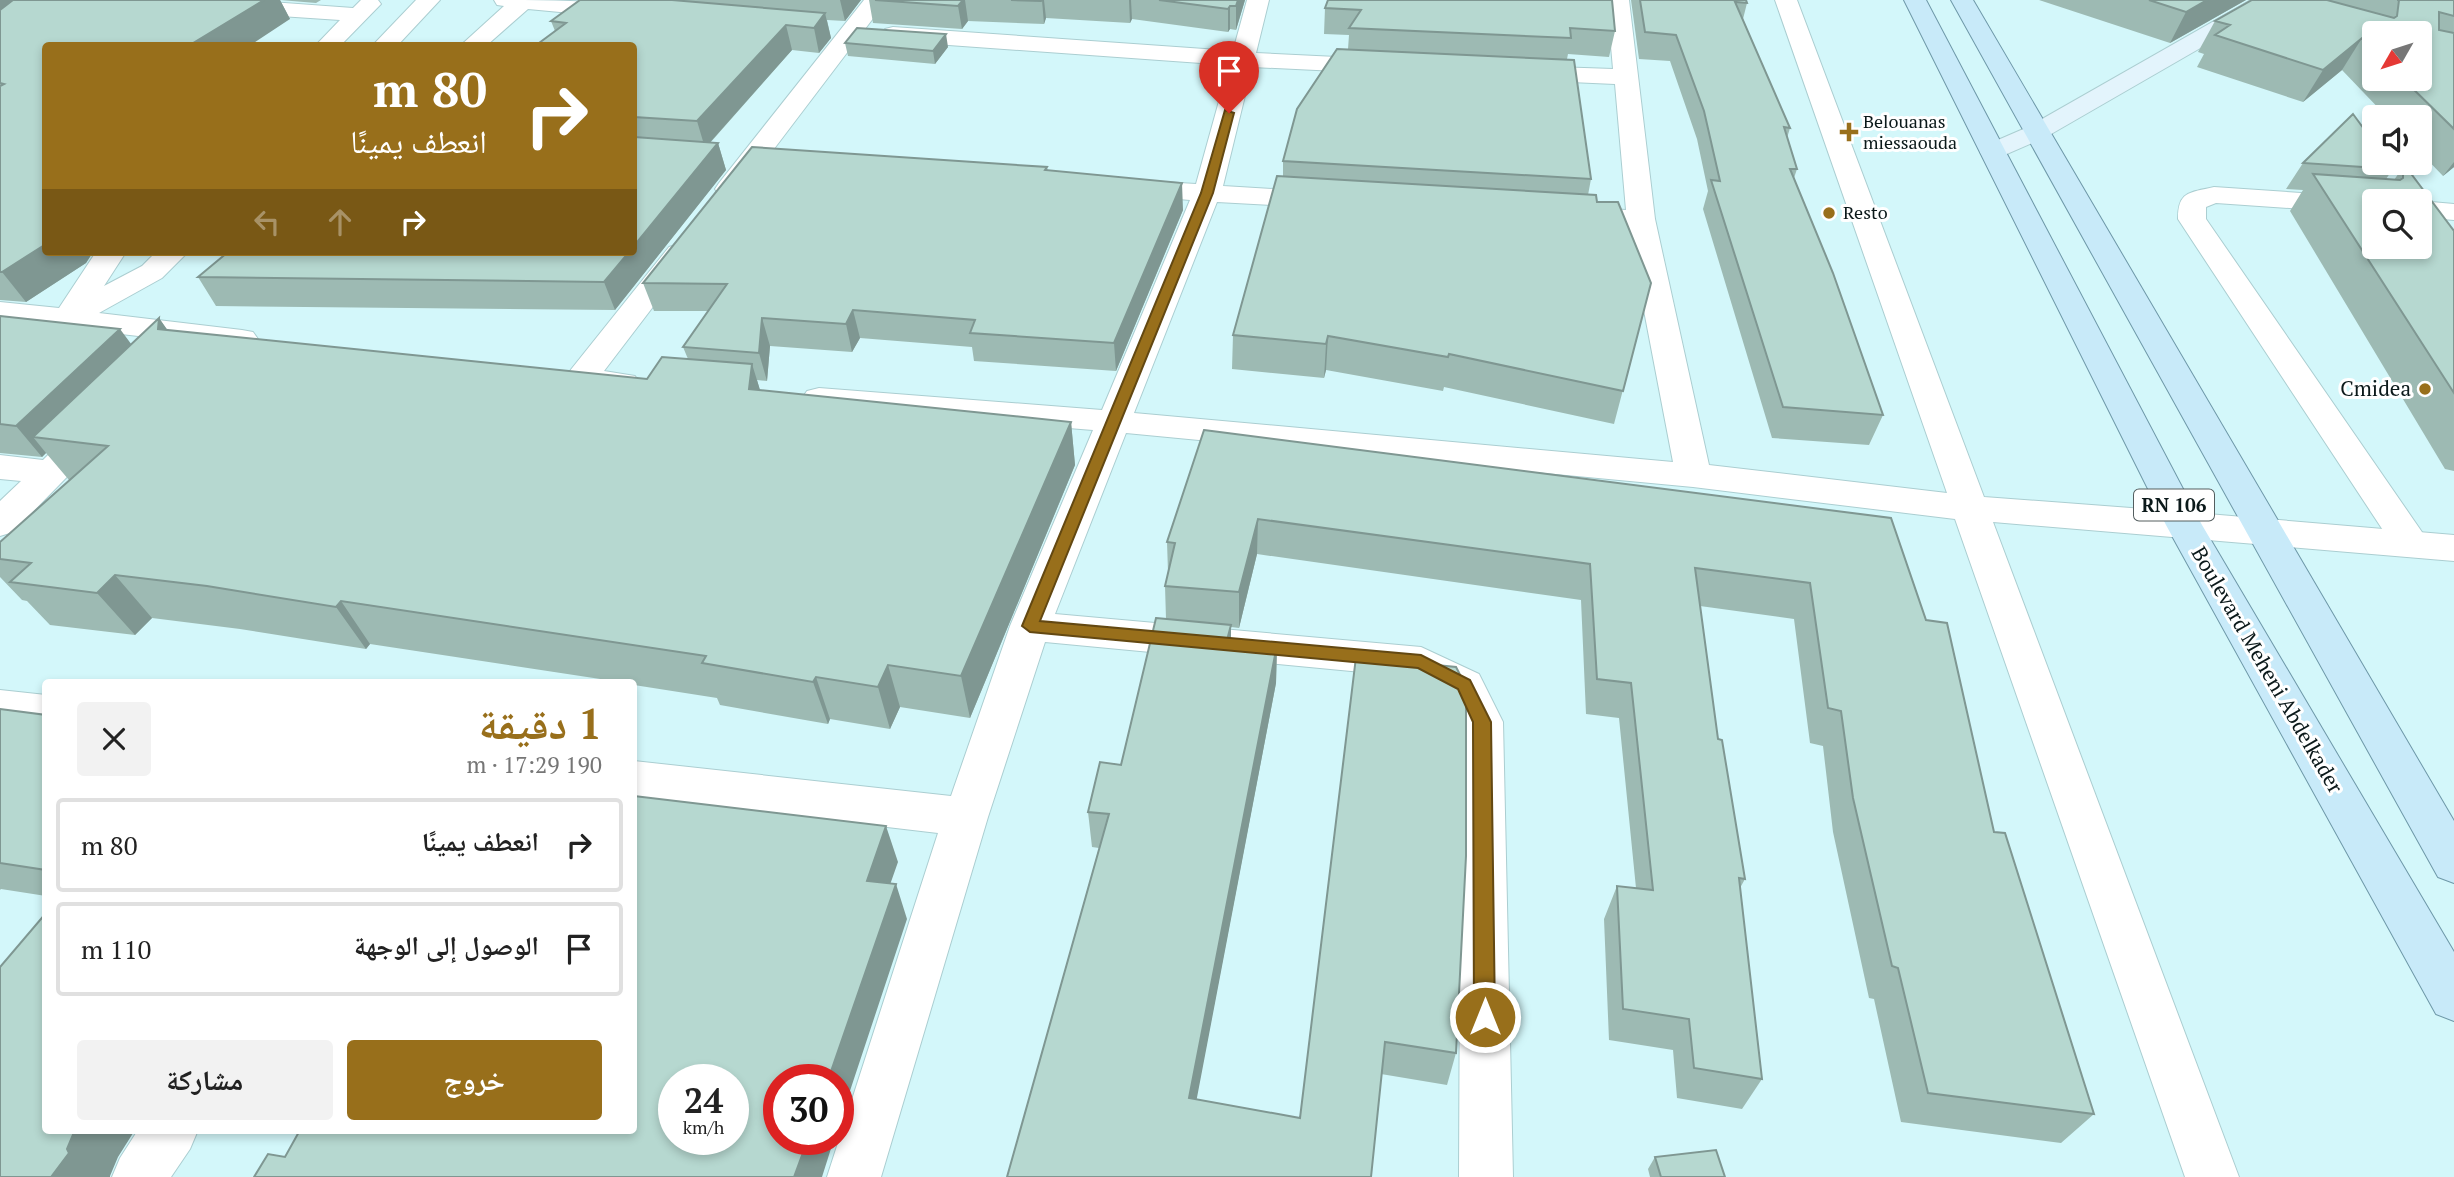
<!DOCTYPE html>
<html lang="ar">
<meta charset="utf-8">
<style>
:root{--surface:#fff;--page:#f2f2f2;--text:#222;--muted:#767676;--line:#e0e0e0;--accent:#986f1b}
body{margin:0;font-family:"PT Serif","Noto Naskh Arabic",serif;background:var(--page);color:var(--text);direction:rtl;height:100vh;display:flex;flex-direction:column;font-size:26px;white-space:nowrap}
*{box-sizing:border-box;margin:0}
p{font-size:23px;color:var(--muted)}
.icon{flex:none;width:38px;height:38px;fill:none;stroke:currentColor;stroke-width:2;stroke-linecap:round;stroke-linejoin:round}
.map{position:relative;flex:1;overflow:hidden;direction:ltr}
.panel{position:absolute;left:42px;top:679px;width:595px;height:455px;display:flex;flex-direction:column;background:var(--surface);border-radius:7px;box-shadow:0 4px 10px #0003;direction:rtl}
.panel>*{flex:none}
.hud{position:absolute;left:42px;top:42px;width:595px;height:214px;border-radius:7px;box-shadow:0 4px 10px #0003;direction:rtl;background:#986f1b;color:#fff;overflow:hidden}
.needle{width:46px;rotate:231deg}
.fabs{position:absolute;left:2362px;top:21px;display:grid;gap:14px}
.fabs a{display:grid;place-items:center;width:70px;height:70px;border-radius:7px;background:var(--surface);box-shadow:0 4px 10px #0003;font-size:35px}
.speed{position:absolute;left:658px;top:1064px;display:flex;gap:14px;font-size:35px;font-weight:700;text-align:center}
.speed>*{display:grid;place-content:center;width:91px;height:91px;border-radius:50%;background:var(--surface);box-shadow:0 4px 10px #0003;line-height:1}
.speed small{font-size:18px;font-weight:400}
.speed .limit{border:10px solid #d22;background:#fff;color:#111}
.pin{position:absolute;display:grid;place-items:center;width:60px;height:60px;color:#fff;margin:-72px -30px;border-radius:50% 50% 50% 0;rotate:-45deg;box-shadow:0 0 7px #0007}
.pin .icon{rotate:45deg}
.me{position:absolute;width:77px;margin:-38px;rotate:0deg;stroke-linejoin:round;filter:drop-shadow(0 0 5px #0008)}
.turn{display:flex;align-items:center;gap:24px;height:147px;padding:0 35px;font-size:32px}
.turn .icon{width:91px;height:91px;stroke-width:2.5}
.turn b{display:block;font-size:49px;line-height:60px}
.lanes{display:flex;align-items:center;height:66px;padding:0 35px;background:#0003;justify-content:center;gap:35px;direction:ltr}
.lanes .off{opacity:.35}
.round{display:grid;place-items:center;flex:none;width:74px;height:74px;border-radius:7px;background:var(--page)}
.head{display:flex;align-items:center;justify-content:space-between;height:119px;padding:0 35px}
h1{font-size:42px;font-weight:800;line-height:52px;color:var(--accent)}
.cta{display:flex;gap:14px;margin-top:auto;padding:14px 35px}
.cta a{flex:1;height:80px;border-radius:7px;background:var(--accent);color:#fff;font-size:28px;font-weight:800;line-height:80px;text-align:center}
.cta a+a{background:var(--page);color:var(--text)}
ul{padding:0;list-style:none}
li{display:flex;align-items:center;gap:21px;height:94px;margin:0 14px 10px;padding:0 21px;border:4px solid var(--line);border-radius:7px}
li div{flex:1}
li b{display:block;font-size:26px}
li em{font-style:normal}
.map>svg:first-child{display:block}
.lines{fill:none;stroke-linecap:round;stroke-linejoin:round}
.minor-casing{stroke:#abced1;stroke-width:2}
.tertiary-casing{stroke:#abced1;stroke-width:2}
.secondary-casing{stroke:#abced1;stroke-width:2}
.primary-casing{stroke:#6e98a8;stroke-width:2}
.minor{fill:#fff;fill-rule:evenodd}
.tertiary{fill:#fff;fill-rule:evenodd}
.secondary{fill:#e3f4fc;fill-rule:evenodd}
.primary{fill:#c8eaf9;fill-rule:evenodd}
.wall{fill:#9dbab3;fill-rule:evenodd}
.shaded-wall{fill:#7f9792}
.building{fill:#b6d8d0;stroke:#7f9792;stroke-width:2;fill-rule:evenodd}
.route{fill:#986f1b;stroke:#634812;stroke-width:2}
.poi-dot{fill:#986f1b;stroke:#fff;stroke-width:2.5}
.labels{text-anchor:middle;stroke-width:6;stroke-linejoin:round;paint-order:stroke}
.far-poi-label{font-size:18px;fill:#0b191a;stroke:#fff;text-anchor:start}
.shield{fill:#fff;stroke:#545e5f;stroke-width:2}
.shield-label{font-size:19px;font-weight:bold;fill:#0b191a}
.poi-label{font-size:21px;fill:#0b191a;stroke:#fff;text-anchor:end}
.street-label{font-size:21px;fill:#0b191a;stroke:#fff}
</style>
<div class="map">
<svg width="2454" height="1177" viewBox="0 0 2454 1177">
<rect width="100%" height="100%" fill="#d3f7fa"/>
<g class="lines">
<defs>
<path id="minor" d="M138,0H242L353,8L361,0H378L381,4L340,46H315L340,20L149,7L141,5Z
M416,0H440L397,46H372Z
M494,0C539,0 588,0 632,6L635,11L632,16L624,18L528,9L486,46H460L504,6L497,5Z
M864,0H887L739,195L729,197L719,195L715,189L719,183Z
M1247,0H1269L1256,53L1378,59L1386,61L1390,66L1386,71L1378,73L1252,67L1223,186L1324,192L1334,194L1338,200L1334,206L1324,208L1217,202L1134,413L1673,462L1628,227L1563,221L1559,215L1563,209L1573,207L1626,210L1615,84L1526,80L1517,78L1514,73L1517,68L1526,66L1613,69L1607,0H1629L1655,219L1709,465L1947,493L1775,0H1797L1984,497L2184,512L2197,516L2202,525L2197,534L2184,538L1993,522L2239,1177H2185L1955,519L1693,487L1126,433L1055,614L1421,647L1479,674L1503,722L1513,1177H1459L1461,722L1448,696L1414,677L1045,642L988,817L881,1177H827L938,833L634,797V761L951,796L1010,626L1093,430L819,408L807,405L802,398L807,391L819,388L1102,410L1190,200L1121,194L1117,188L1121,182L1131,180L1196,184L1229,65L893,41L885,39L881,34L885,29L893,27L1233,51Z
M2214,187L2375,198L2386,201H2375V214L2216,203L2206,207V219L2424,535L2430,544L2424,553L2411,557L2398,553L2178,219C2178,191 2189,193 2214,187Z
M2418,201H2420L2454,204V220L2420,217V201Z
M679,244L689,247L694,253L604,371L635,376L639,383L635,390L623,393L569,386L565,379L569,372L669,247Z
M96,252H126L104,286L142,266L156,252H188L162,278L99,313L242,330L253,332L258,339L253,346L242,348L0,320V302L59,308Z
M95,417L107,420L112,428L107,436L13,532L0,536V501L21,481L0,479V455L43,460L83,420Z
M0,690L46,695V727L0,722Z
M138,1130H198L190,1149L171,1177H112L120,1158Z"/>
<path id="tertiary" d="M2184,512L2454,535V561L2184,538L2171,534L2166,525L2171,516Z"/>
<path id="secondary" d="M2251,0H2278L2275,5L2046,137L1993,160L1984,158L1980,152L1984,146L2028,127Z"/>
<path id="primary" d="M1904,0H1926L2202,525L2454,952V1021L2436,1014L2166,525Z
M1951,0H1973L2454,821V883L2438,877Z"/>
</defs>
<use href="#minor" class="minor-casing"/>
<use href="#tertiary" class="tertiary-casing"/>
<use href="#secondary" class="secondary-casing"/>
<use href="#primary" class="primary-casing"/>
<use href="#minor" class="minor"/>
<use href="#tertiary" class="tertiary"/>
<use href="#secondary" class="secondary"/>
<use href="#primary" class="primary"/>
</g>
<path class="wall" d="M0,0H321L316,3L280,0L290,19L46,46V252H93L86,263L26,302L0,300Z
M580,0H861L845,21L827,20L831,38L819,53L792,50L710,143H718L726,170L615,310L216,306L198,277L634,252V46L555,31L551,21Z
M869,0H1245L1236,30L1230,29L1228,32L1132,19L1130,23L1046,18L1044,24L968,21L962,29L873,23Z
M1328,0L1615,31L1609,57L1568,54L1567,59L1591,179L1588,195L1597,202L1651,283L1614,424L1444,387L1443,391L1326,370L1324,378L1232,369L1233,335L1283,177V161L1348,49L1349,35L1324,34L1325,8Z
M1631,0H1746L1747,3L1743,19L1790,128L1787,138L1797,169L1794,178L1883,415L1869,445L1772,438L1703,209L1708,191L1697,139L1670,61L1639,59Z
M2039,0H2246L2170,43Z
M2252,0H2454V167L2443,176L2420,152V117H2387L2342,70L2303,102L2197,67L2204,54L2198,52L2215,21ZM2375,33L2420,79H2375Z
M845,43L948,47L935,64L848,56Z
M2303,163L2393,169L2386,179L2394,180L2403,167L2454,231V471L2445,469L2290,211L2303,190L2286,189Z
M1047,167L1048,171L1183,210L1116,371L974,361L972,347L860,338L852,352L770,346L767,381L757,380L760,391L1071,422L1075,465L970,718L900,707L890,729L830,719L828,724L720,705L717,698L634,685V682H620L370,644L366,649L240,629L152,618L135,635L50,625L27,601L22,600L0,577V542L69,480L46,453L42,457L0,453V316L131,344L159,318L167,330L647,379L688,359L683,347L708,311H654L643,283Z
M1204,430L1891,518L1994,832L2094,1114L2061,1143L1901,1122L1874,999L1869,998L1833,832L1823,746L1810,743L1794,619L1700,606L1718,739L1745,879L1740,888L1762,1079L1742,1109L1677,1098L1673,1050L1609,1040L1604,919L1617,886L1636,888L1619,718L1586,714L1581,600L1257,554L1239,628L1231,627V641L1277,645L1276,683L1196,1099L1300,1118L1356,657L1456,1053L1447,1085L1381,1074L1371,1177H1007L1099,848L1092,847L1088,812L1121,765L1166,619L1165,586L1168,572L1167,542Z
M0,709L46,715V896L1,889L0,890Z
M1655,1157L1725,1177H1650L1648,1169Z"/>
<path class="shaded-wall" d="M0,0H32L0,22Z
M264,0H280L290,19L249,46H191L190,45Z
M840,0H861L845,21Z
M963,0H965L968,21L962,29L958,6Z
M1042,0H1044L1046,18L1044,24Z
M1129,0H1131L1132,19L1130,23Z
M1238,0H1245L1236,30V6Z
M2207,0H2246L2170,43L2186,12Z
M1230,6V29L1228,32V9Z
M825,13L831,38L819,53L814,28Z
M786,25L792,50L705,148L697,121Z
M946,34L948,47L935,64L933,51Z
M2362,38L2342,70L2303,102L2323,70Z
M718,143L726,170L615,310L604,282L629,252H634V246Z
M2454,162V167L2443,176Z
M1182,183L1183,210L1116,371L1114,343Z
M46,244V252H93L86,263L26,302L2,272Z
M853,310L860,338L852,352L846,324Z
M159,318L188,359L158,329Z
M762,318L770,346L767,381L759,353Z
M120,329L143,360L33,437L46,453L42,457L16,426Z
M1328,336L1326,370L1324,378L1326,344Z
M752,364L765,406L749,389Z
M1071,422L1075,465L970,718L961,676Z
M1258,519L1257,554L1239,628V592Z
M115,575L152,618L135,635L97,593Z
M341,601L370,644L366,649L336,607Z
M1231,625V662L1227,640Z
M1277,645L1276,683L1191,1129L1189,1098Z
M888,665L900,707L890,729L878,687Z
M816,677L830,719L828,724L813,682Z
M886,826L898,862L879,916L867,881Z
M896,884L907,919L838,1127V1080H828Z
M75,1130H135L118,1157L110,1176V1177H51L67,1149Z
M808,1139H834L822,1177H794Z"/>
<path class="building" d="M13,0H264L190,45L203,46H46V244L2,272H0V86L4,84L0,83V10Z
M580,0H672L825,13L814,28L786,25L697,121L634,117V46H535L566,23L551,21Z
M875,0H963L958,6Z
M1011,0H1042L1041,1Z
M1159,0H1238L1236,6H1230L1228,9Z
M1328,0H1612L1615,31L1570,28L1571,38L1349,28L1361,10L1325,8Z
M1640,0H1746L1747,3L1735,2L1790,128L1784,127L1797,169H1790L1833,273L1883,415L1783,407L1711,180L1720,181L1704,111L1676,35L1645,32Z
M2149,0H2207L2186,12Z
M2252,0H2327L2394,18L2397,16L2399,0H2397H2454V16L2439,12V30L2454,33V129L2403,79H2420V33H2375V51L2362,38L2323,70L2215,35L2230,25L2215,21Z
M857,28L946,34L933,51L845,43Z
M1337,49L1574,60L1591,179L1283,161L1297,109Z
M2353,114L2375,144V163H2389L2393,169L2303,163Z
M634,137L718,143L634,246Z
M752,147L1047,167L1045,170L1182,183L1114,343L970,333L975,320L853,310L846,324L762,318L759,353L683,347L727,284L643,283Z
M2403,167H2406L2454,231V393L2313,174L2400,180L2403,178ZM2375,201H2420V247H2375Z
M1277,176L1596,195L1597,202H1618L1651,283L1623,391L1449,354L1448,357L1328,336L1326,344L1233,335Z
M228,252H629L604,282L198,277Z
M0,316L120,329L16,426L0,424Z
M159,318L158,329L647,379L662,357L752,364L749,389L1071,422L961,676L888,665L878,687L816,677L813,682L702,663L706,656L341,601L336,607L207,586L115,575L97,593L10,582L31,563L0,559V542L108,446L33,437Z
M1204,430L1891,518L1926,620L1947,623L1994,832L2005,833L2094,1114L1928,1093L1898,968L1892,966L1853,798L1841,711L1828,708L1810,583L1695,568L1718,739L1722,740L1745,879L1739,878L1762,1079L1694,1068L1689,1019L1623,1009L1617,886L1653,890L1631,683L1597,679L1590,564L1258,519L1239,592L1165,586L1175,543L1167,542Z
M1156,618L1231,625L1227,640L1277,645L1189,1098L1300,1118L1356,657L1456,667L1466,686V856L1456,1053L1385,1042L1371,1177H1007L1109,814L1088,812L1100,762L1121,765Z
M0,709L46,715V870L0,863Z
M634,796L886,826L867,881L896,884L828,1080H779V1139H808L794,1177H254L268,1154L285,1157L300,1130H634ZM674,1080H733V1139H674Z
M46,913V1130H75L67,1149L69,1153L51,1177H0V967Z
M1716,1150L1725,1177H1661L1655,1157Z"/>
<path class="route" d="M1225,110L1234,113L1213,193L1040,621L1421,655L1470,680L1491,722L1495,1017L1492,1024L1485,1026L1477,1024L1474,1017L1473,722L1458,689L1418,668L1030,632L1022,626L1201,193Z"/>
<g class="poi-dot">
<path d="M1845.5 121.5h7v7h7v7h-7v7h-7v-7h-7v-7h7z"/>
<circle cx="1829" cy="213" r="7"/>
<circle cx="2425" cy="389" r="7"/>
</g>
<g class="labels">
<g class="far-poi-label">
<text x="1863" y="128">Belouanas<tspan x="1863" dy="21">miessaouda</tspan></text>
<text x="1843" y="219">Resto</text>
</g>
<rect class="shield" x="2134" y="489.5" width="80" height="31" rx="5"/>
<g class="shield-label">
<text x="2174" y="512">RN 106</text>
</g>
<g class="poi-label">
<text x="2411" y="396">Cmidea</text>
</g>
<g class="street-label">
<text transform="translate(2267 670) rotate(60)" y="7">Boulevard Meheni Abdelkader</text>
</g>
</g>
</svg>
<div class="fabs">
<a><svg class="needle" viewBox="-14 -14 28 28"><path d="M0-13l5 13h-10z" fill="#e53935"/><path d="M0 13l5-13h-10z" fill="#767676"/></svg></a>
<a><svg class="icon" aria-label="sound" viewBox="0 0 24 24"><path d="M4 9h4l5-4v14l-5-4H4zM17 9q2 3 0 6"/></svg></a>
<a><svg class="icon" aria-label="search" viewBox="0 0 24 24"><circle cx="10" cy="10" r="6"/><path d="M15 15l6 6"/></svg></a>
</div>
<div class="speed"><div>24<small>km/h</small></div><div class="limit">30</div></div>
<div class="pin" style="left:1229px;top:113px;background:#d93025"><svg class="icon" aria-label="arrive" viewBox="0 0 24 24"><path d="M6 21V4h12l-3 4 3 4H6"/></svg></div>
<svg class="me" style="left:1485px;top:1017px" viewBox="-20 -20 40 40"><circle r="17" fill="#986f1b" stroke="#fff" stroke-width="3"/><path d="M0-11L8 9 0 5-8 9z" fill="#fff"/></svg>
<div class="hud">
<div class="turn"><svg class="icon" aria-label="right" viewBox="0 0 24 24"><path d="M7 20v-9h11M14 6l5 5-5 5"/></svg><div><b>80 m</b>انعطف يمينًا</div></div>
<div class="lanes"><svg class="icon off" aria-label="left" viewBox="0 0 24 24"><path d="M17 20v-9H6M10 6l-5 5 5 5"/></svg><svg class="icon off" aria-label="ahead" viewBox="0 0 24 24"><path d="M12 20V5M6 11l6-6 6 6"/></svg><svg class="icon" aria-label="right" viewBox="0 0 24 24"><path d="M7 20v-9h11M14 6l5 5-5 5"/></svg></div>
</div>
<section class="panel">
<div class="head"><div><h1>1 دقيقة</h1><p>190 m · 17:29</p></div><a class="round"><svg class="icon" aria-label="close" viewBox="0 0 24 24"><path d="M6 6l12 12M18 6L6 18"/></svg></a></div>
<ul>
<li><svg class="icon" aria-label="right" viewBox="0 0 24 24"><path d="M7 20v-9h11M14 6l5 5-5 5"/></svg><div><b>انعطف يمينًا</b></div><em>80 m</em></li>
<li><svg class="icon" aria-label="arrive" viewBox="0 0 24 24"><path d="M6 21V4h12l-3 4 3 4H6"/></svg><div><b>الوصول إلى الوجهة</b></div><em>110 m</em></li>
</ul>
<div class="cta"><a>خروج</a><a>مشاركة</a></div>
</section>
</div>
